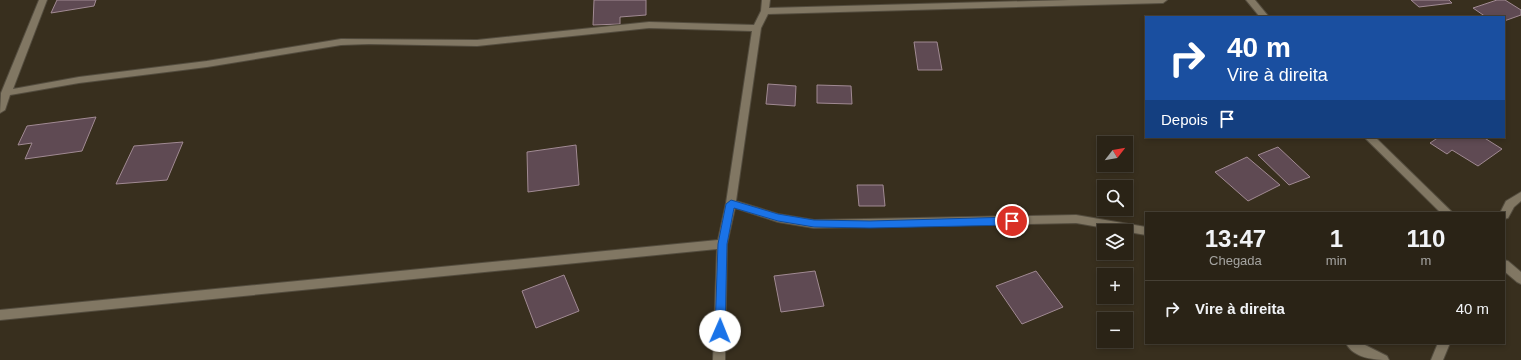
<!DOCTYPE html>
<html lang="pt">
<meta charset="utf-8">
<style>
:root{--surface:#2a2316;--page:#362f23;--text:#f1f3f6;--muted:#a5a4a1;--line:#464035}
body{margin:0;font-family:Helvetica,sans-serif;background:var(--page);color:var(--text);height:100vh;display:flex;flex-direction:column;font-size:15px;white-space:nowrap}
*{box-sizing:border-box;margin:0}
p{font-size:13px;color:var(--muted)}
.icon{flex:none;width:22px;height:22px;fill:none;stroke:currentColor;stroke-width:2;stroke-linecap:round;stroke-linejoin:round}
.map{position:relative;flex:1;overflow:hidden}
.side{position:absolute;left:1145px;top:212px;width:360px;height:132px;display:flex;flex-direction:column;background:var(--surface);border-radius:0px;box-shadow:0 2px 6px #0003,0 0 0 1px var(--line)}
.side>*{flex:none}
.top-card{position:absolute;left:1145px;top:16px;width:360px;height:122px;border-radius:0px;box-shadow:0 2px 6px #0003,0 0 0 1px var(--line);background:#1a4fa0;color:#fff;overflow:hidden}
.needle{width:26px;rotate:59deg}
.fabs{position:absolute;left:1097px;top:136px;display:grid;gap:8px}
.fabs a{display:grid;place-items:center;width:36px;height:36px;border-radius:0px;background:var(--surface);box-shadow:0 2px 6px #0003,0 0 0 1px var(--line);font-size:20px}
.pin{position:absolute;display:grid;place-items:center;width:34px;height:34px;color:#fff;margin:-17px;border:2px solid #fff;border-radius:50%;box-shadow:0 1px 4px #0007}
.me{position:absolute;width:44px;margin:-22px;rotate:1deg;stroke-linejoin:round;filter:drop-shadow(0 0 3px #0008)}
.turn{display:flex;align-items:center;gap:14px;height:84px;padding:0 16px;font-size:18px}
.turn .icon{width:52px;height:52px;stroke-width:2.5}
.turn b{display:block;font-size:28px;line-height:34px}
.then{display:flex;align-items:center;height:38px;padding:0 16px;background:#0003;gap:8px;font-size:15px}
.eta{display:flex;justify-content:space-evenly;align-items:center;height:68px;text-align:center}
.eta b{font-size:24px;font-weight:800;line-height:28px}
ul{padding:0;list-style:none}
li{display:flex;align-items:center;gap:12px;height:56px;padding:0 16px;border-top:1px solid var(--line)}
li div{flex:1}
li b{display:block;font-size:15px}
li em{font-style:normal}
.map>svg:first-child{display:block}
.building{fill:#5f4a53;stroke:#a18a93}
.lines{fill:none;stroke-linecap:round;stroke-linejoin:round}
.minor-casing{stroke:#534c3e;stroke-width:2}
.minor{fill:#817763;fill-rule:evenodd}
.route{fill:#1a73e8;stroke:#114b97}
</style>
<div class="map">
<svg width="1521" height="360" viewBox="0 0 1521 360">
<rect width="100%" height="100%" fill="#382f1e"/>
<path class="building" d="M57,0H96L94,6L51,13Z
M594,0H646V15L620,17V24L593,25Z
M1411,0H1449L1452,3L1419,7Z
M1497,0H1505L1521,10V15L1504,21V17H1486L1473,8Z
M914,42H937L942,70H918Z
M768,84L796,86L795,106L766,104Z
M817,85L851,86L852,104L817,103Z
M96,117L82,151L25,159L32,143L18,145L27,126Z
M1439,137H1483L1502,149L1478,166L1452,150L1447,154L1430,143Z
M183,142L167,180L116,184L134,146Z
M576,145L579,185L528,192L527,152Z
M1278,147L1310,177L1289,185L1258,155Z
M1247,157L1280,185L1248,201L1215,172Z
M857,185H883L885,206H859Z
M815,271L824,306L781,312L774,276Z
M1036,271L1063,307L1022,324L996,286Z
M564,275L579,311L536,328L522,291Z"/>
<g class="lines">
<defs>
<path id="minor" d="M39,0H47L13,89L79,77L207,61L341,39L477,40L649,22L754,25L761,11L762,0H770L769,8L1069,0H1167L1163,3L768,14L761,28L736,201L778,214L814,220L1076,215L1146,227V235L1076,223L814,228L778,222L735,208L727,244L725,360H713L717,249L0,320V310L718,240L726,203L752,31L649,28L477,46L369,44L341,45L207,67L79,83L10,95L5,110L0,113L1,93Z
M1246,0H1255L1269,17H1260Z
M1364,137H1375L1453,213H1441Z
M1521,192V201L1514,207L1508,218L1504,219V213H1500L1506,201Z
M1504,260L1508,261L1521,272V284L1517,282L1504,271Z
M1346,343H1361L1387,356L1389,360C1374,360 1353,358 1346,343Z
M1438,343H1450L1443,360H1431Z"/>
</defs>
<use href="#minor" class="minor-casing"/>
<use href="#minor" class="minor"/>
</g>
<path class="route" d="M731,200L778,214L814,220L870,221L1012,217L1015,218L1017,221L1015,224L1012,225L870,228L814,227L778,221L734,208L727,244L725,331L724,334L720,336L717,334L715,331L718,244L726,204Z"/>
</svg>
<div class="fabs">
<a><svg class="needle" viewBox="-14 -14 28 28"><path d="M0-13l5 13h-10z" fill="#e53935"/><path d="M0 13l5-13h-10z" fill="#a5a4a1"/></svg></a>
<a><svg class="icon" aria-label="search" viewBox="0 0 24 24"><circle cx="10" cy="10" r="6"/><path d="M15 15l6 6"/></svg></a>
<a><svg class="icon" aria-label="layers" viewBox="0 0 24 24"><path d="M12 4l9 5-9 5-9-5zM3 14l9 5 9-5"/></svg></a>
<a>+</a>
<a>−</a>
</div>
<div class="pin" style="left:1012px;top:221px;background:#d93025"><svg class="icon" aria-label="arrive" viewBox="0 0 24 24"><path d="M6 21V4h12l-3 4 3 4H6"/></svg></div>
<svg class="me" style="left:720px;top:331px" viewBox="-20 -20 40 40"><circle r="19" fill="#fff"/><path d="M0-13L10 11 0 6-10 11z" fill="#1a73e8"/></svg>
<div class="top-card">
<div class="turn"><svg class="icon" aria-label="right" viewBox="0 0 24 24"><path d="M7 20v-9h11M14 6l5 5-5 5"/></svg><div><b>40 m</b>Vire à direita</div></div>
<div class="then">Depois<svg class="icon" aria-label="arrive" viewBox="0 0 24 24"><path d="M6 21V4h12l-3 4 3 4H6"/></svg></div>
</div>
<section class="side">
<div class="eta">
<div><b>13:47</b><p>Chegada</p></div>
<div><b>1</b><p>min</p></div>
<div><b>110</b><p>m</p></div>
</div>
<ul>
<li><svg class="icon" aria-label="right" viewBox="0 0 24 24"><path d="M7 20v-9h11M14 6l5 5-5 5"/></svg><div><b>Vire à direita</b></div><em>40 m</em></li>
</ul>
</section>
</div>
